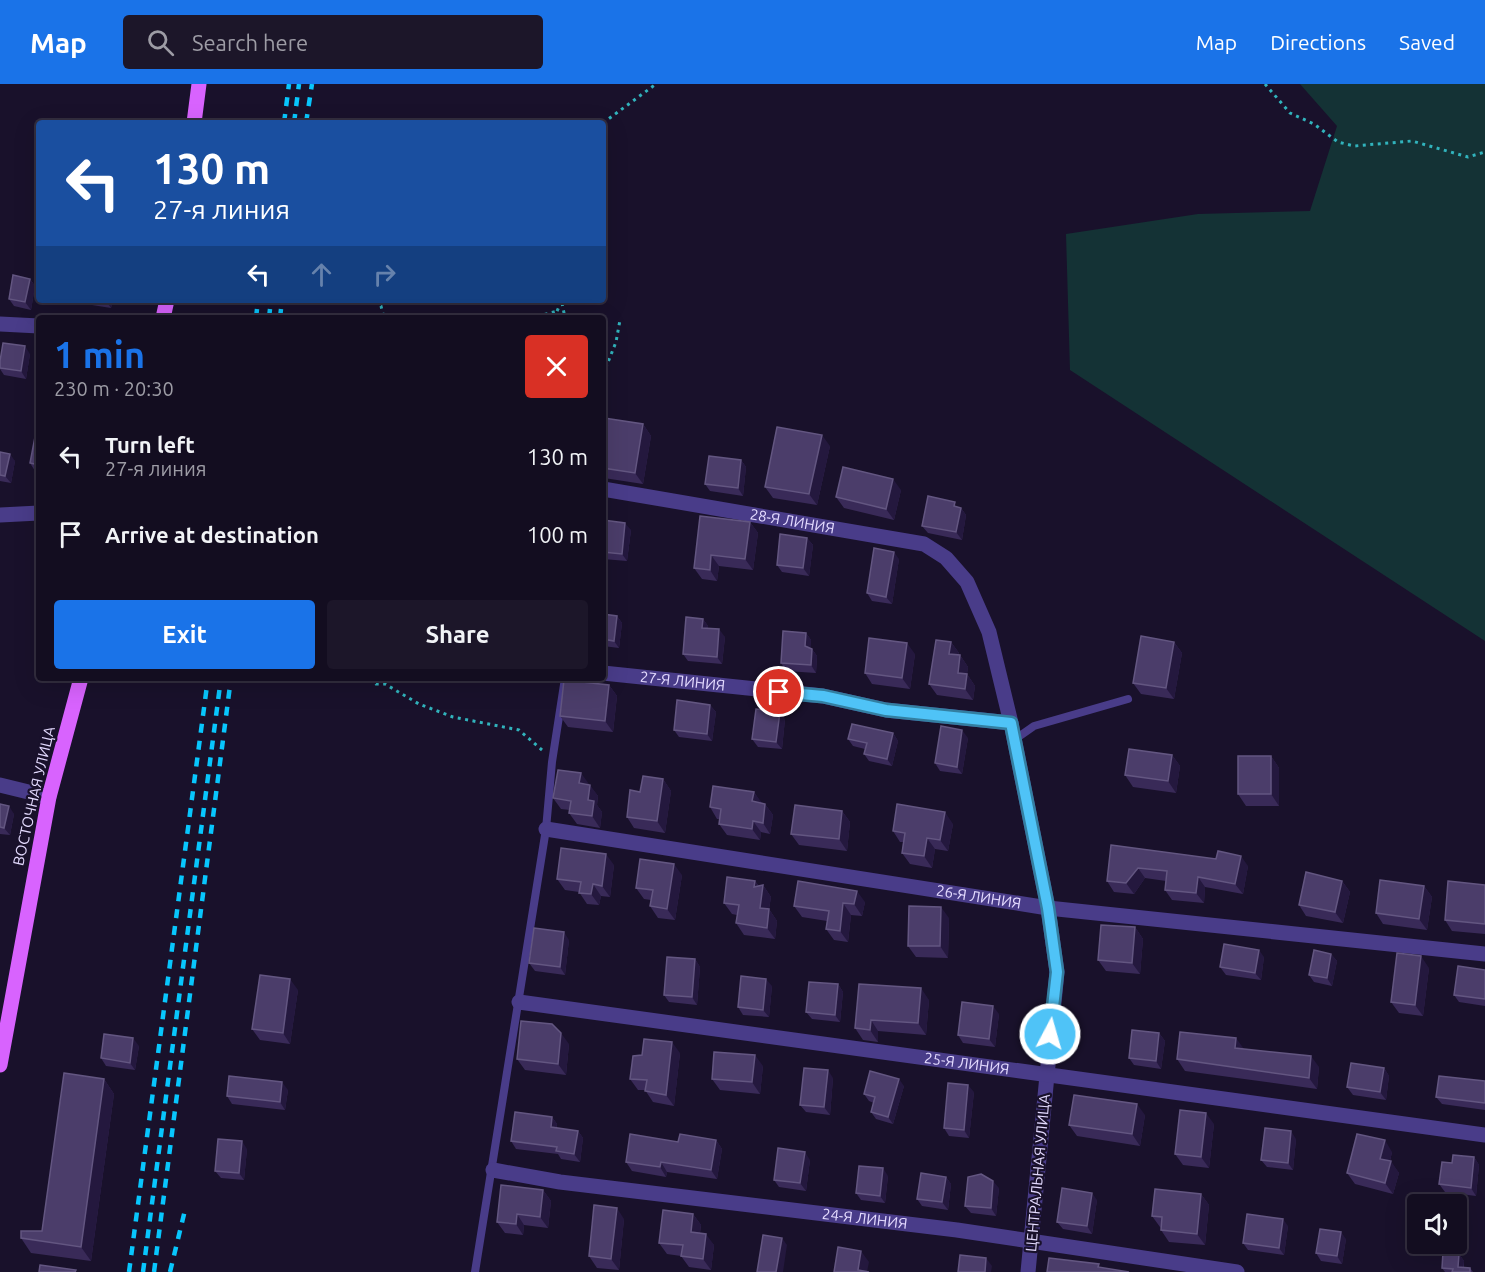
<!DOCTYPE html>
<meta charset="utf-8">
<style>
:root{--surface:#130d20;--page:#1c1629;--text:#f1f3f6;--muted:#9d9ca5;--line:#322d3e;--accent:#1a73e8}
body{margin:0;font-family:Ubuntu,sans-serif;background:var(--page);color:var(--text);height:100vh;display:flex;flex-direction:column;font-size:22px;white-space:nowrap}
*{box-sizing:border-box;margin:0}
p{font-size:20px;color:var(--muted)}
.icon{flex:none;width:33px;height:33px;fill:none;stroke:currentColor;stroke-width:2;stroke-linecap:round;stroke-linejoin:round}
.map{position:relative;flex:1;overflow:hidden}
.sheet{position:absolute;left:36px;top:231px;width:570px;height:366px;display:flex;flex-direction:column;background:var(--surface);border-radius:6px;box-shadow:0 6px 24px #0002,0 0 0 2px var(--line)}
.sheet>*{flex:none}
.guide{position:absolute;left:36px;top:36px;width:570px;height:183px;border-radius:6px;box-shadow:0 6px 24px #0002,0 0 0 2px var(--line);background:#1a4fa0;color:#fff;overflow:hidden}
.buttons{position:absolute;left:1407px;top:1110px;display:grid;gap:12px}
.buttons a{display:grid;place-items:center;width:60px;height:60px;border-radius:6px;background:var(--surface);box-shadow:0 6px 24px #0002,0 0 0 2px var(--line);font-size:30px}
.pin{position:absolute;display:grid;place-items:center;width:51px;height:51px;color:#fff;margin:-26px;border:3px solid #fff;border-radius:50%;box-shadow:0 2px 6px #0007}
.me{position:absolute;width:66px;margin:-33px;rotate:6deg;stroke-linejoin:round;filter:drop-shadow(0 0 4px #0008)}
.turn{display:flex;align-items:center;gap:21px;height:126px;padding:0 18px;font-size:27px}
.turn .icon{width:78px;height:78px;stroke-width:2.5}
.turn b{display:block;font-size:42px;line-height:51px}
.lanes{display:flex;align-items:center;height:57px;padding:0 18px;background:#0003;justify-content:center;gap:30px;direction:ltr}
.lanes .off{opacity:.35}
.round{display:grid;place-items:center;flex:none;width:63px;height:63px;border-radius:6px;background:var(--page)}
.head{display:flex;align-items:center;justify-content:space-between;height:102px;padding:0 18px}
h1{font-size:36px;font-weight:700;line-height:45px;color:var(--accent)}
.action{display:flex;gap:12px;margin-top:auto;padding:12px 18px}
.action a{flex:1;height:69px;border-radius:6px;background:var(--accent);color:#fff;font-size:24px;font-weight:700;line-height:69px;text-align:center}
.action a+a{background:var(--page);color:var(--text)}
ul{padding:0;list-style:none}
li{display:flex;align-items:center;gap:18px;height:78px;padding:0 18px}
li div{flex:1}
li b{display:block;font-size:22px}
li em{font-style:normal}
header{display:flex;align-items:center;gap:36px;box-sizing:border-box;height:84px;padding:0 30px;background:var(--accent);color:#fff}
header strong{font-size:28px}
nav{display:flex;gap:33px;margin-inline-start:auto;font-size:21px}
.search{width:420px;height:54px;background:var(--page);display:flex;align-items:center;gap:15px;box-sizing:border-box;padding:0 21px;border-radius:6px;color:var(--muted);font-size:22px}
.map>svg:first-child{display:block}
.green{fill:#143235}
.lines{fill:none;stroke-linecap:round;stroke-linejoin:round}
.path{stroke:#31b3bc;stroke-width:3;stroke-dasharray:3 4.5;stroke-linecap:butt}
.service{stroke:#493c89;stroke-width:8}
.minor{stroke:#493c89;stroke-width:15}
.primary{stroke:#d863fe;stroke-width:15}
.rail{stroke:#08c6fd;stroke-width:4.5;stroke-dasharray:9 8;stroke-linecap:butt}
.wall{fill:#392a58}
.shaded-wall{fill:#24183e}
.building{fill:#4b3d6a;stroke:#635681;stroke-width:1.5}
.route-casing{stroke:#337fa1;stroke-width:15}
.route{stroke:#4fc3f7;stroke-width:10}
.labels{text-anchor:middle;stroke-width:4.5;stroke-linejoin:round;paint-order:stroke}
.street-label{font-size:15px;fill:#e4dbff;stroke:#19112b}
</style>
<header>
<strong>Map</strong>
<div class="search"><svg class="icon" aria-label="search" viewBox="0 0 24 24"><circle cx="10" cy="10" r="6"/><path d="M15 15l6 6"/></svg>Search here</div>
<nav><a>Map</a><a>Directions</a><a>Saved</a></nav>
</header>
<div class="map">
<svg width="1485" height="1188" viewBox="0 0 1485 1188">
<rect width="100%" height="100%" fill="#19112b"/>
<path class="green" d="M1300,0H1485V557L1070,286L1066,150L1198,130L1310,127L1337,42Z"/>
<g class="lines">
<path class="path" d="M1265,0L1290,29L1314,40L1338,58L1354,62L1412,57L1468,73L1485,68
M603,39L656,0
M376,216L381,222L384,234
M562,219L565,234
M530,234L558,227
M554,234L562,216
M603,291L616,258L620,236
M371,594L376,600H385L419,620L453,633L519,646L542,666"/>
<path class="service" d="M1014,656L1034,642L1128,615
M475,1188L546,745L552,678L565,594"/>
<g class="minor">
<path d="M0,240L39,242"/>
<path id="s1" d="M603,405L924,460L946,474L967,498L989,548L1011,639L1048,824L1057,888L1028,1188"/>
<path d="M0,431L39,429"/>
<path id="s2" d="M603,589L823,612L886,626L1011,639"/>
<path d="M0,701L49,713"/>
<path id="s3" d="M546,745L1048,824L1485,870"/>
<path id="s4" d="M519,918L1485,1051"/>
<path id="s5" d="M493,1086L560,1098L957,1146L1237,1188"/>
</g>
<path class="primary" d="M194,39L199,0
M163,234L167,216
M0,981L49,713L81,594"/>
<path class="rail" d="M284,39L289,0
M294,39L299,0
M306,39L312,0
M256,234L258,216
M269,234L271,216
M280,234L282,216
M129,1188L208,594
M143,1188L221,594
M154,1188L231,594
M170,1188L185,1126"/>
</g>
<path class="wall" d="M30,195L35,202L31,226L14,222L9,215Z
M89,216H113L111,224L92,221Z
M30,270L26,295L4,291L0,285V277Z
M643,340L651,352L643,400L604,394L603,392V341Z
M39,354V388L35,387L30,379Z
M830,362L817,421L773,414L765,403Z
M0,368L15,377L11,399L0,397Z
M741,376L746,383L743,412L710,407L705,400Z
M901,406L894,436L844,424L836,413Z
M961,424L966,431L962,456L928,449L922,442Z
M603,436L631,446L627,477L603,475Z
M750,438L758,449L753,486L719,482L717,497L702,495L694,484Z
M807,454L813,461L809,492L782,488L777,481Z
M899,475L892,520L872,517L867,509Z
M603,530L617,532L622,539L619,564L603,562Z
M703,535L708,542V544L725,553L722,580L688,577L683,570Z
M806,549L811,556L810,564L812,565L817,572L816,589L786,587L781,579Z
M951,558L959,569V571H960L968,583L967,590L975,602L973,616L937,611L929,600Z
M1174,558L1182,569L1174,615L1141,610L1133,599Z
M915,570L910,605L872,600L865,589Z
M609,601L617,612L613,648L568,643L560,632Z
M710,621L716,628L712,657L679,653L674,646Z
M785,635L782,665L758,663L752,655Z
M893,649L898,657L892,682L869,677L864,670L865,665L853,662L848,655Z
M968,654L962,690L940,687L935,679Z
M1172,671L1180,682L1176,709L1133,703L1125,691Z
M1271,672L1279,684V722H1246L1238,710Z
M663,695L671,707L665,749L634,744L627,733L640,708Z
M589,701L598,712L597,721L602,728L600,744L577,740L569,729L570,726L561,725L553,714Z
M754,708L761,719L765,720L773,731L770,750L761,748L760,756L727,751L719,740L720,735H717L710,723Z
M0,720L14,730L10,751L0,750Z
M842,727L850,738L847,767L799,761L791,750Z
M953,740L948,767L935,765L932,784L910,780L902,769L903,758H900L893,747Z
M1111,761L1248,782L1243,810L1205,803L1204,819L1172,816L1165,806L1166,797L1145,794L1134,810L1114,808L1107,797Z
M614,781L610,813L601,812L599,821L587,820L579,808L565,806L557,795Z
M682,791L675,836L658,834L650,822L651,816L644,815L636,804Z
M755,797L759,802L763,801L771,813L769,825L777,837L775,855L744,851L736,839L737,831L732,830L724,819Z
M1342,797L1350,808L1343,839L1306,832L1299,821Z
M1485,801V850L1452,847L1445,836Z
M1424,802L1432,813L1427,846L1383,840L1376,829Z
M865,818L862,832L851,831L848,858L834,856L826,845L827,837L802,833L794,822Z
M949,834L948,874L916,873L908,862Z
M1135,843L1143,855L1140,890L1106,887L1098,876Z
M569,856L565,891L535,887L529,879Z
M1331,870L1337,877L1332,902L1314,898L1309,891Z
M1264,873L1261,896L1226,891L1220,883Z
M695,875L700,883L697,921L669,918L664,911Z
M1429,884L1423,932L1399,929L1391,918Z
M1485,886V922L1459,918L1454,911Z
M838,900L843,908L840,938L812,935L806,928Z
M859,900L929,916L926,951L878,947V958L863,956L855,944Z
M772,902L769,933L743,931L738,923Z
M298,906L290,960L260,956L252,945Z
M999,930L995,963L963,959L958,951Z
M1159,949L1165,957L1161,985L1134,981L1129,974Z
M569,960L566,991L525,986L517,975Z
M139,962L135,986L106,982L101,974Z
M1243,965L1319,983L1317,1005L1185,987L1177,975Z
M680,969L674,1022L653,1018L645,1006H638L630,995Z
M763,982L760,1010L720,1006L712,995Z
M1384,984L1389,992L1386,1016L1353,1011L1347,1003Z
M833,994L830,1031L806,1028L800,1021Z
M104,995L114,1010L91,1177L31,1169L21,1154L42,1147Z
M1485,997V1026L1442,1020L1436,1013Z
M904,1002L893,1040L876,1035L871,1028L874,1019L869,1017L864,1010Z
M288,1006L285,1026L232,1020L227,1012Z
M974,1008L969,1054L949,1052L944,1044Z
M1145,1031L1140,1062L1077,1052L1069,1041Z
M552,1033L557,1040V1044L578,1047L583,1054L580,1078L561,1075L558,1070L516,1065L511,1057Z
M1214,1040L1209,1084L1183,1081L1175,1070Z
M1296,1055L1293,1086L1267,1083L1261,1076Z
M716,1056L722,1065L717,1095L667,1088L666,1093L632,1087L626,1078L678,1058Z
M247,1065L244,1096L221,1094L215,1087Z
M1392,1068L1390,1077L1399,1089L1393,1110L1355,1100L1347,1089Z
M1474,1073L1479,1081L1476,1112L1445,1108L1439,1100L1452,1079Z
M810,1076L806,1107L779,1103L774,1096Z
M888,1092L885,1119L861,1116L856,1109Z
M946,1093L951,1100L948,1126L922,1122L917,1115Z
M999,1104L996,1132L971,1129L965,1122Z
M543,1106L551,1117L548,1144L524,1141L523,1151L505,1149L497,1138Z
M1201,1110L1209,1121L1205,1161L1169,1158L1161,1146V1144L1160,1143L1152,1132Z
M1097,1116L1092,1150L1063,1145L1057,1138Z
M693,1130L701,1141L700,1149L714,1161L711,1186L689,1183L681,1172L667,1170L659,1159Z
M624,1135L619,1186L597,1184L589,1172Z
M1288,1142L1284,1171L1248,1166L1243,1159Z
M1346,1155L1342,1180L1321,1177L1316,1169Z
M1459,1170L1464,1177V1183L1470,1184L1473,1188H1445L1442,1184Z"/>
<path class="shaded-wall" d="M30,195L35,202L31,226L25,218Z
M106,216H113L111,224L106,217Z
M25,262L30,270L26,295L21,287Z
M643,340L651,352L643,400L635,389Z
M822,351L830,362L817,421L809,410Z
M10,370L15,377L11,399L5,392Z
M741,376L746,383L743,412L738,404Z
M893,395L901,406L894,436L886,425Z
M961,424L966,431L962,456L956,448Z
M750,438L758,449L753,486L745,475Z
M625,439L631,446L627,477L622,470Z
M807,454L813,461L809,492L803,484Z
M894,468L899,475L892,520L886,513Z
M711,471L719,482L717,497L710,486Z
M617,532L622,539L619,564L614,557Z
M703,535L708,542L707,551L702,544Z
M719,545L725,553L722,580L717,573Z
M806,549L811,556L810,570L805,562Z
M951,558L959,569L957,581L949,570Z
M1174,558L1182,569L1174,615L1166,604Z
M907,559L915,570L910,605L902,594Z
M812,565L817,572L816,589L811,581Z
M960,571L968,583L966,597L967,590L975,602L973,616L965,605L958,589Z
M609,601L617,612L613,648L605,637Z
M710,621L716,628L712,657L707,650Z
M780,628L785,635L782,665L776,658Z
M962,646L968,654L962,690L957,683Z
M893,649L898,657L892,682L887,675Z
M1172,671L1180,682L1176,709L1168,697Z
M1271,672L1279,684V722L1271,710Z
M581,689L589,700L579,699Z
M663,695L671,707L665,749L657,737Z
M590,701L598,712L597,721L602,728L600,744L592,732L588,716Z
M754,708L762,719L752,717Z
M765,720L773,731L770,750L763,739Z
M9,722L14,730L10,751L4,744Z
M842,727L850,738L847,767L839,755Z
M945,728L953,740L948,767L940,756Z
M753,737L761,748L760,756L752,745Z
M927,754L935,765L932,784L924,772Z
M606,770L614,781L610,813L602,802Z
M1241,772L1248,782L1243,810L1235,800Z
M674,780L682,791L675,836L667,825Z
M1138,784L1145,794L1134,810L1126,799Z
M1198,793L1205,803L1204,819L1196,809Z
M755,797L762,807L763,801L771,813L769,825L777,837L775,855L767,844L760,824L754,803Z
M1342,797L1350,808L1343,839L1335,828Z
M593,800L601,812L599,821L591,810Z
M1424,802L1432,813L1427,846L1419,835Z
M857,807L865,818L862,832L854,820Z
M843,819L851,831L848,858L840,847Z
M941,823L949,834L948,874L940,862Z
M1135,843L1143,855L1140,890L1132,879Z
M564,848L569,856L565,891L560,883Z
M1259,866L1264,873L1261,896L1255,889Z
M1331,870L1337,877L1332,902L1327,894Z
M1421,872L1429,884L1423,932L1415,921Z
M695,875L700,883L697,921L692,913Z
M290,895L298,906L290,960L283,949Z
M766,895L772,902L769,933L763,926Z
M838,900L843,908L840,938L835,931Z
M921,904L929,916L926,951L918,939Z
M993,922L999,930L995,963L989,955Z
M871,936L878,947V958L870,946Z
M561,949L569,960L566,991L558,980Z
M1159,949L1165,957L1161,985L1156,977Z
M133,954L139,962L135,986L130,979Z
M1236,954L1244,965L1235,964Z
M672,958L680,969L674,1022L666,1011Z
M755,971L763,982L760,1010L752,998Z
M1311,972L1319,983L1317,1005L1309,994Z
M1384,984L1389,992L1386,1016L1380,1008Z
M828,986L833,994L830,1031L824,1023Z
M104,995L114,1010L91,1177L81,1163Z
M899,995L904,1002L893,1040L888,1033Z
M282,998L288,1006L285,1026L280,1018Z
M968,1001L974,1008L969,1054L964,1046Z
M1137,1020L1145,1031L1140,1062L1132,1050Z
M1206,1029L1214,1040L1209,1084L1201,1073Z
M552,1033L557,1040L556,1050L551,1043Z
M578,1047L583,1054L580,1078L574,1070Z
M1291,1047L1296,1055L1293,1086L1288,1079Z
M716,1056L722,1065L717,1095L711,1086Z
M1385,1056L1392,1068L1388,1086L1380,1075Z
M242,1057L247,1065L244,1096L239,1089Z
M805,1068L810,1076L806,1107L800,1099Z
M1474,1073L1479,1081L1476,1112L1471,1104Z
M1391,1077L1399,1089L1393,1110L1385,1099Z
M661,1078L667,1088L666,1093L660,1083Z
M883,1084L888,1092L885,1119L880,1112Z
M946,1093L951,1100L948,1126L942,1118Z
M993,1097L999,1104L996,1132L991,1124Z
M543,1106L551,1117L548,1144L540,1133Z
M1092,1109L1097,1116L1092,1150L1087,1142Z
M1201,1110L1209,1121L1205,1161L1197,1150Z
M617,1124L624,1135L619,1186L611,1175Z
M517,1130L524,1141L523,1151L516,1140Z
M693,1130L701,1141L698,1159L691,1148Z
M1283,1135L1288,1142L1284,1171L1279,1164Z
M1341,1148L1346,1155L1342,1180L1337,1172Z
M706,1150L714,1161L711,1186L703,1175Z
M782,1154L787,1161L783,1188H776Z
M861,1167L869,1178L867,1188L858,1186Z
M1459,1170L1464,1177L1463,1188L1458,1183Z
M986,1174L992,1182L991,1188H985Z"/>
<path class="building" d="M13,191L30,195L25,218L9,215Z
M3,259L25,262L21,287L0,284V277Z
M604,334L643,340L635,389L603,384V341Z
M777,343L822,351L809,410L765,403Z
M35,353L39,354V381L30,379Z
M0,368L10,370L5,392L0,391Z
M709,372L741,376L738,404L705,400Z
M843,383L893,395L886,425L836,413Z
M928,412L955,418L954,422L961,424L956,448L922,442Z
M700,432L750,438L745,475L711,471L710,486L694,484Z
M603,436L625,439L622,470L603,468Z
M780,450L807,454L803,484L777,481Z
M874,464L894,468L886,513L867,509Z
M603,530L617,532L614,557L603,555Z
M686,533L703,535L702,544L719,545L717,573L683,570Z
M783,547L806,549L805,562L812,565L811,581L781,579Z
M1141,552L1174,558L1166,604L1133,599Z
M869,554L907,559L902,594L865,589Z
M936,556L951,558L949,570L960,571L958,589L967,590L965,605L929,600Z
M564,596L609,601L605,637L560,632Z
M677,616L710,621L707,650L674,646Z
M756,625L780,628L776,658L752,655Z
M852,640L893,649L887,675L864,670L867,659L848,655Z
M941,642L962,646L957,683L935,679Z
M1129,665L1172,671L1168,697L1125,691Z
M1238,672H1271V710H1238Z
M558,686L581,689L579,699L590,701L588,716L594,717L592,732L569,729L571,717L553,714Z
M643,692L663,695L657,737L627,733L630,706L640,708Z
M713,702L754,708L752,717L765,720L763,739L753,737L752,745L719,740L721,725L710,723Z
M0,720L9,722L4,744L0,743Z
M897,720L945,728L940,756L927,754L924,772L902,769L905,749L893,747Z
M795,721L842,727L839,755L791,750Z
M1111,761L1216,775L1218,767L1241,772L1235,800L1198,793L1196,809L1165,806L1167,787L1138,784L1126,799L1107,797Z
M561,764L606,770L602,802L593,800L591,810L579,809L581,798L557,795Z
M640,775L674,780L667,825L650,822L653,806L636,804Z
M1306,788L1342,797L1335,828L1299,821Z
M727,793L755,797L754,803L763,801L760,824L769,825L767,844L736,839L739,821L724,819Z
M1380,796L1424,802L1419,835L1376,829Z
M798,797L857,807L854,820L843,819L840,847L826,845L829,827L794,822Z
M1448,797L1485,801V840L1445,836Z
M909,822L941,823L940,862H908Z
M1101,841L1135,843L1132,879L1098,876Z
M534,844L564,848L560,883L529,879Z
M1224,860L1259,866L1255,889L1220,883Z
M1314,866L1331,870L1327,894L1309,891Z
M1397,869L1421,872L1415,921L1391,918Z
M667,873L695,875L692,913L664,911Z
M1458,882L1485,886V915L1454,911Z
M260,891L290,895L283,949L252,945Z
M741,892L766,895L763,926L738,923Z
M809,898L838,900L835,931L806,928Z
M859,900L921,904L918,939L871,936L870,946L855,944Z
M962,918L993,922L989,955L958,951Z
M521,937L552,940L561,949L558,980L517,975Z
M1132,946L1159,949L1156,977L1129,974Z
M1180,948L1236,954L1235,964L1311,972L1309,994L1177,975Z
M104,950L133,954L130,979L101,974Z
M644,955L672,958L666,1011L645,1007L647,996L630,995L633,972L642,971Z
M714,968L755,971L752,998L712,995Z
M1351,979L1384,984L1380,1008L1347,1003Z
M804,984L828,986L824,1023L800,1021Z
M870,987L899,995L888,1033L871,1028L875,1013L864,1010Z
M64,989L104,995L81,1163L21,1154V1147H42Z
M229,992L282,998L280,1018L227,1012Z
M1439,992L1485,997V1019L1436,1013Z
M948,999L968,1001L964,1046L944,1044Z
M1074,1011L1137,1020L1132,1050L1069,1041Z
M1180,1026L1206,1029L1201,1073L1175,1070Z
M515,1028L552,1033L551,1043L578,1047L574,1070L556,1067L557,1063L511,1057Z
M1265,1044L1291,1047L1288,1079L1261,1076Z
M630,1050L678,1058L680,1050L716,1056L711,1086L661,1078L660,1083L626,1078Z
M1357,1050L1385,1056L1380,1075L1391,1077L1385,1099L1347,1089Z
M218,1055L242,1057L239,1089L215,1087Z
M778,1064L805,1068L800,1099L774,1096Z
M1453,1071L1474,1073L1471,1104L1439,1100L1442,1078L1452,1079Z
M859,1082L883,1084L880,1112L856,1109Z
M921,1089L946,1093L942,1118L917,1115Z
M981,1090L993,1097L991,1124L965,1122L968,1093Z
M501,1101L543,1106L540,1133L517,1130L516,1140L497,1138Z
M1062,1104L1092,1109L1087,1142L1057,1138Z
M1155,1105L1201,1110L1197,1150L1161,1146L1162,1133L1152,1132Z
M594,1121L617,1124L611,1175L589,1172Z
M663,1126L693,1130L691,1148L706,1150L703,1175L681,1172L683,1161L659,1159Z
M1247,1130L1283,1135L1279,1164L1243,1159Z
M1320,1145L1341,1148L1337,1172L1316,1169Z
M763,1151L782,1154L776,1188H757Z
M838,1163L861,1167L858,1186L869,1188H834Z
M1443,1168L1459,1170L1458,1183L1470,1184V1188H1452L1453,1185L1442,1184Z
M960,1171L986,1174L985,1188H958Z
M1049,1174L1099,1180L1098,1183L1129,1188H1047Z
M40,1181L76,1186L75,1188H39Z"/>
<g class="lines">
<defs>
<path id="route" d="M779,608L823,612L886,626L1011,639L1048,824L1057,888L1050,950"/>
</defs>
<use href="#route" class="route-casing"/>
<use href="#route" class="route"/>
</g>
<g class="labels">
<g class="street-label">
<text dy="5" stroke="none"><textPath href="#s1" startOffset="192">28-Я ЛИНИЯ</textPath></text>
<text dy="5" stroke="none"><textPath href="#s2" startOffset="80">27-Я ЛИНИЯ</textPath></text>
<text transform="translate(34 712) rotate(-77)" y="5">ВОСТОЧНАЯ УЛИЦА</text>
<text dy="5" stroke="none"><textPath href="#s3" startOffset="438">26-Я ЛИНИЯ</textPath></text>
<text dy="5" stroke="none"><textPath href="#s4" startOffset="452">25-Я ЛИНИЯ</textPath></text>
<text transform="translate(1038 1089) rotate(-85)" y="5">ЦЕНТРАЛЬНАЯ УЛИЦА</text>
<text dy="5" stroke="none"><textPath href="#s5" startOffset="375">24-Я ЛИНИЯ</textPath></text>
</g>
</g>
</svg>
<div class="buttons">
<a><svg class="icon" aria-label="sound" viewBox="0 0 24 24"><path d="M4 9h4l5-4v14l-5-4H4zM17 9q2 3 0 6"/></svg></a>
</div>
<div class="pin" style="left:779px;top:608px;background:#d93025"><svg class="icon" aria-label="arrive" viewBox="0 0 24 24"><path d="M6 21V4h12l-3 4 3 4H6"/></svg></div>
<svg class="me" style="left:1050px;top:950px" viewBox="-20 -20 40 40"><circle r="17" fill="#4fc3f7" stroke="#fff" stroke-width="3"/><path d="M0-11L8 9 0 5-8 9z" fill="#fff"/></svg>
<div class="guide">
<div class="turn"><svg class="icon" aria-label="left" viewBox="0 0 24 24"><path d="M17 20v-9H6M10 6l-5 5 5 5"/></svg><div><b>130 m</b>27-я линия</div></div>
<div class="lanes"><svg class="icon" aria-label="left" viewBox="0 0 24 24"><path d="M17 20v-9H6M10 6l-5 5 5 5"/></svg><svg class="icon off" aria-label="ahead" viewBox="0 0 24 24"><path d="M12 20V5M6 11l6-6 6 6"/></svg><svg class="icon off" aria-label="right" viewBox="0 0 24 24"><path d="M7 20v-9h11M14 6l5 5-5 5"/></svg></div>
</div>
<section class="sheet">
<div class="head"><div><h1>1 min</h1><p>230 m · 20:30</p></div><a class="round" style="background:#d93025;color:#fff"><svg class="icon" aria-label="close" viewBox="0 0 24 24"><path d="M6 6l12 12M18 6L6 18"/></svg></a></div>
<ul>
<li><svg class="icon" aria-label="left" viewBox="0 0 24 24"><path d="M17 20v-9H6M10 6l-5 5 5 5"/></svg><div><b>Turn left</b><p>27-я линия</p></div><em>130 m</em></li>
<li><svg class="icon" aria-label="arrive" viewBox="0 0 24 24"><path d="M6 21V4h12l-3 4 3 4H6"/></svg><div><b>Arrive at destination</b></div><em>100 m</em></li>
</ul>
<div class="action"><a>Exit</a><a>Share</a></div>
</section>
</div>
